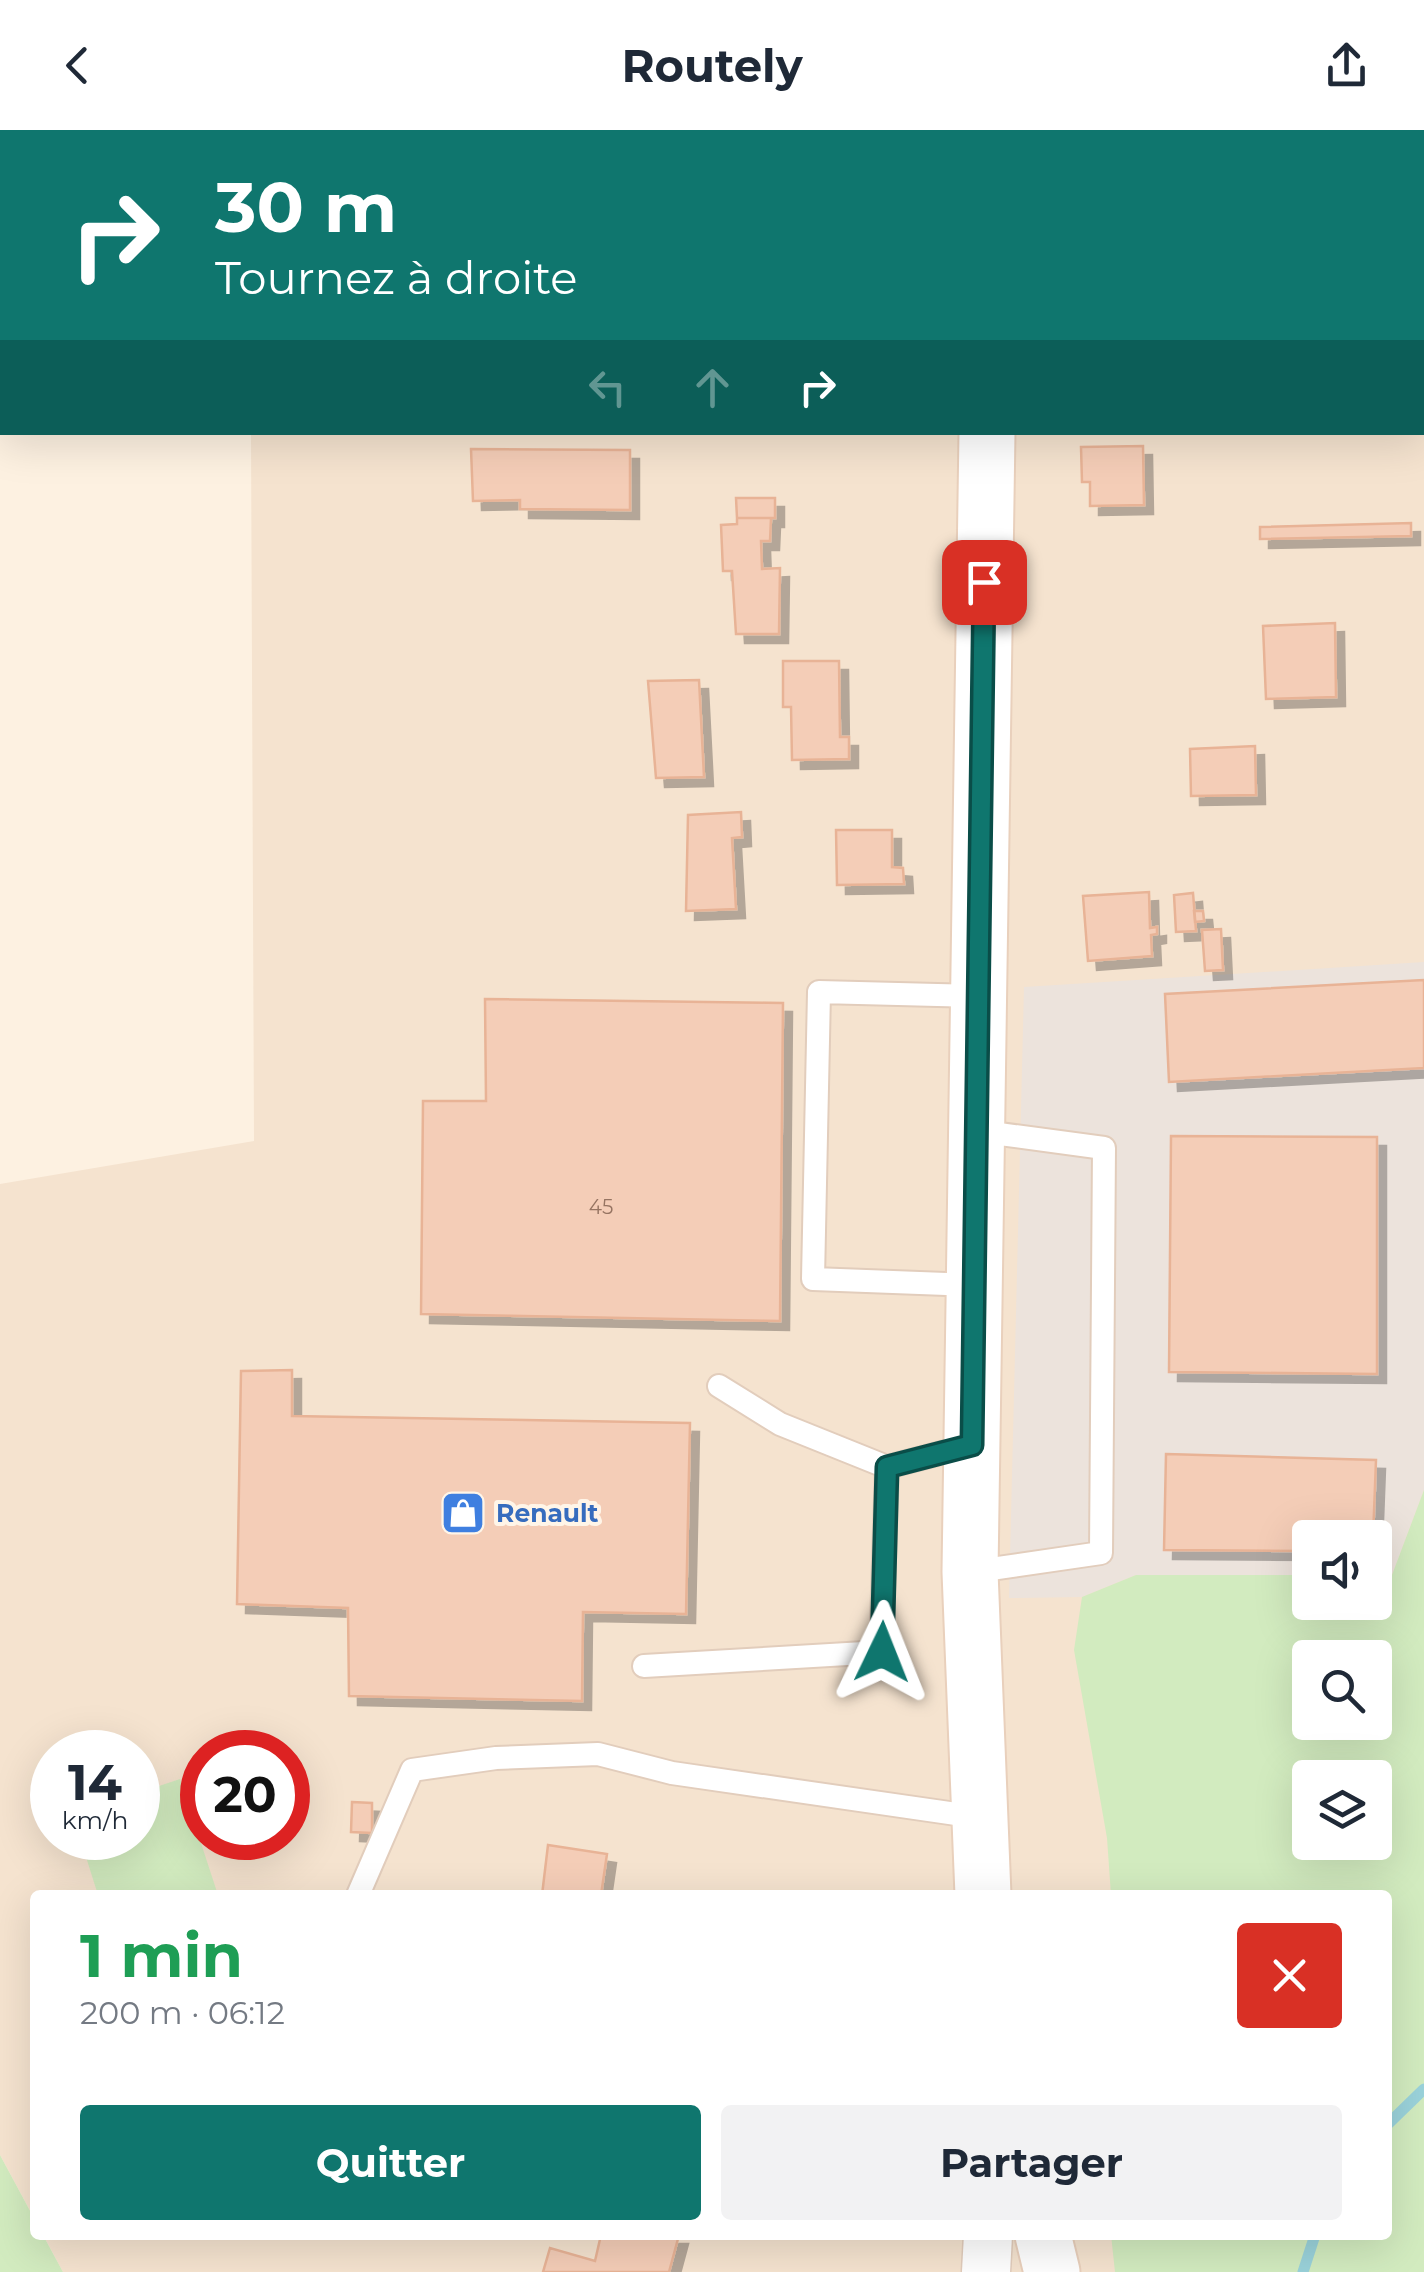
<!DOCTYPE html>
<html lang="fr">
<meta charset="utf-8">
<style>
:root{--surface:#fff;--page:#f2f2f3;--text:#1f2937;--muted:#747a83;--accent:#0f766e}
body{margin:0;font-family:Montserrat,sans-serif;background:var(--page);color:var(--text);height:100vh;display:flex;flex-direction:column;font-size:38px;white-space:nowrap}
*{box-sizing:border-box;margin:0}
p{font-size:32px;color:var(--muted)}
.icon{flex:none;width:55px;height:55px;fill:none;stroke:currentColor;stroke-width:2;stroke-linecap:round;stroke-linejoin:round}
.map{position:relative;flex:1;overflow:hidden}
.details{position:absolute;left:30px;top:1760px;width:1362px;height:350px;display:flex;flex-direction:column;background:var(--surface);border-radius:10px;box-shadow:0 10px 40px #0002}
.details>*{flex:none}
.hud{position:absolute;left:0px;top:0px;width:1425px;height:305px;box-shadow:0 10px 40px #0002;background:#0f766e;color:#fff;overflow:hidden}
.controls{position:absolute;left:1292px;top:1390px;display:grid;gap:20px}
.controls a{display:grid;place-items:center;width:100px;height:100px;border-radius:10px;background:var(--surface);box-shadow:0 10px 40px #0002;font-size:50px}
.speed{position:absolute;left:30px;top:1600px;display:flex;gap:20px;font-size:50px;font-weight:700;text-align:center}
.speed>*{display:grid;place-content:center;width:130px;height:130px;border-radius:50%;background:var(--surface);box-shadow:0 10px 40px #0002;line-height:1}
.speed small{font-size:25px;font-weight:400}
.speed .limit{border:15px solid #d22;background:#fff;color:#111}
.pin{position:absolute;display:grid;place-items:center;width:85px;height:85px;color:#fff;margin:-42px;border-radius:20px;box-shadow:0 5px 15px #0006}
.me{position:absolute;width:110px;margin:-55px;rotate:2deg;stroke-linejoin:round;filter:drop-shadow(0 0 8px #0008)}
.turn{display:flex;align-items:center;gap:35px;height:210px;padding:0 50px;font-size:45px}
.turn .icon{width:130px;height:130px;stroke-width:2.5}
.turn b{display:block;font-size:70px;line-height:85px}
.lanes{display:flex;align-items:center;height:95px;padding:0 50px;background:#0003;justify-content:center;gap:50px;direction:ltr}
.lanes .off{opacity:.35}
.round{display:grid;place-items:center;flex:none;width:105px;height:105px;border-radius:10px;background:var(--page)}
.head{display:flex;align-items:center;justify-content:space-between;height:170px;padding:0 50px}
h1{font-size:60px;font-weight:700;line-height:75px;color:#1e9e55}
.primary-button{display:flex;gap:20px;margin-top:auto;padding:20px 50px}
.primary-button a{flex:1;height:115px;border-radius:10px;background:var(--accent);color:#fff;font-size:40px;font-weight:700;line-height:115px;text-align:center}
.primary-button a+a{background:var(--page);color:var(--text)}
header{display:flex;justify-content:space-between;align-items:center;height:130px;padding:0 50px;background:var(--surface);font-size:45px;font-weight:700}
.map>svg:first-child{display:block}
.residential{fill:#f5e3cf;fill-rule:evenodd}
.industrial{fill:#ece3dc}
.green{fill:#d2ebbf;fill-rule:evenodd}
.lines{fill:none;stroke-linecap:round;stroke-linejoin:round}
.stream{stroke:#9ad2da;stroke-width:11}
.building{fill:#f4cdb7;stroke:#e8b396;stroke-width:2.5;filter:url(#shadow)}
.service-casing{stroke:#e2cdbc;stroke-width:26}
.minor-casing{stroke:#e2cdbc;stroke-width:51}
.secondary-casing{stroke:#e9d0bc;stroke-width:59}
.path{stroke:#d9b19a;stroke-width:6;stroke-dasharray:2.5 8;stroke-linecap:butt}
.service{stroke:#fff;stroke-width:22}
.minor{stroke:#fff;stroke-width:48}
.secondary{stroke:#fff;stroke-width:55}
.route-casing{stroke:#0a4d48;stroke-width:25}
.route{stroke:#0f766e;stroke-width:18}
.labels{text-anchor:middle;stroke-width:8;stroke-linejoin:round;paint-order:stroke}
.number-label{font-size:20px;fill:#967462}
.shop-label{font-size:25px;font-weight:bold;fill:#366cbe;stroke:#fff5e8;text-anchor:start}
</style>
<header><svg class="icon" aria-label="back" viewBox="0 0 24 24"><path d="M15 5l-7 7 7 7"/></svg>Routely<svg class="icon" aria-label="share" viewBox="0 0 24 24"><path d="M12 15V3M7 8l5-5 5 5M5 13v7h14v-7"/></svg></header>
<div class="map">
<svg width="1424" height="2142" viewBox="0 0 1424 2142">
<defs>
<filter id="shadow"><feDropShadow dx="9" dy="9" stdDeviation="0" flood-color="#0004"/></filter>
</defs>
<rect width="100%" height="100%" fill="#fdf1e1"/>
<path class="residential" d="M250,0H1424V2142H63L43,2105H1388V1765H35V2090L0,2025V1054L254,1011L251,303L1422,302V2ZM1310,1408H1375V1472H1310ZM1310,1528H1375V1592H1310ZM52,1622H138V1708H52ZM202,1622H288V1708H202ZM1310,1648H1375V1712H1310Z"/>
<path class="industrial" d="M1424,832V1360L1392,1445H1375V1408H1310V1445H1136L1082,1467L1009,1468L1024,857Z"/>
<path class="green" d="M1368,0H1424V195L1422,2Z
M1424,1360V2142H1115L1111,2105H1388V1765H1111L1107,1708L1074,1520L1082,1467L1136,1445H1310V1472H1375V1445H1392ZM1310,1528H1375V1592H1310ZM1310,1648H1375V1712H1310Z
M180,1649L218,1765H98L80,1708H138V1663Z
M0,2025L35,2090V2105H43L63,2142H0Z"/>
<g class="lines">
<path class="stream" d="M1356,0L1357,2
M1422,208L1424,210
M1388,1994L1424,1959
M1303,2142L1315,2105"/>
</g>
<path class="building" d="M623,0H880V2Z
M1112,0H1178V2H1116Z
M1143,316L1144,375L1090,376V352H1082L1081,317Z
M471,319L630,320V380L520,379V370L473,371Z
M736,368H775V388H737Z
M737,388H771L770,411H761L762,439L780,438L779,504H736L732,441H723L721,395L737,394Z
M1411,393V406L1260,409V397Z
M1335,493L1336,567L1266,569L1263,496Z
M783,531H839L840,607H849V629L792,630L791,577H783Z
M699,550L704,647L656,648L648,551Z
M1255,616L1256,665L1191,666L1190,619Z
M741,682L742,707L732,708L736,779L686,781L688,685Z
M836,700H892V737L903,738L904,754L837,755Z
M1149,762L1150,798L1157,797V804L1151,805L1152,826L1088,831L1083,766Z
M1193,763L1196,801L1176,802L1174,765Z
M1194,781H1203L1204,791L1195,792Z
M1221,799L1223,840L1205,841L1202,800Z
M1424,850V938L1169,952L1165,864Z
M485,869L783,873L780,1191L421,1184L423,971H486Z
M1171,1006L1377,1007V1244L1169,1242Z
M292,1240V1286L690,1293L686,1484L583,1482L582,1571L349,1566L348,1478L237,1474L241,1241Z
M1166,1324L1376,1330L1373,1408H1310V1421L1164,1420Z
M352,1672L372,1673V1703L351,1702Z
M548,1715L607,1724L601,1765H542Z
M601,2105H679L669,2142H543L550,2118L595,2131Z"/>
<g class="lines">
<defs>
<path id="service" d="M973,1155L813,1149L819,862L977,866
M719,1256L780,1294L887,1337L972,1315
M970,1442L1101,1423L1104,1018L977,1001
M644,1536L881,1522L887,1337
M358,1765L412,1640L496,1628L598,1624L672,1643L977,1687"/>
<path id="minor" d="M986,2142L988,2105"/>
<path id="secondary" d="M992,2V0
M983,1765L970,1442L987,302
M1043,2105L1052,2142"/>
</defs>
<use href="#service" class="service-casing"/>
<use href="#minor" class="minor-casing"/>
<use href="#secondary" class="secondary-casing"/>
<path class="path" d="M1410,0L1411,2
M1422,57L1424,64"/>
<use href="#service" class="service"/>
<use href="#minor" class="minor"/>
<use href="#secondary" class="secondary"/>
</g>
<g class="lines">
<defs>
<path id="route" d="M882,1522L887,1337L972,1315L984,452"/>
</defs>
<use href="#route" class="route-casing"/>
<use href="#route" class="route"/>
</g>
<defs>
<symbol id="shop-square" viewBox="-11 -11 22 22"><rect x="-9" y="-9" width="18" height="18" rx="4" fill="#3f7fe0" stroke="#fff5e8"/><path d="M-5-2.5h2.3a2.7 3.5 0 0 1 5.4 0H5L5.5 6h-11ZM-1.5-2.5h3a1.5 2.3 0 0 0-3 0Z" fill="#fff"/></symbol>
</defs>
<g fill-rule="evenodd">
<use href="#shop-square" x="438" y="1358" width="50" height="50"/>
</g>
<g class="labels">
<g class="number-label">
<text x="601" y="1084">45</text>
</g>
<g class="shop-label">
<text x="496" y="1392">Renault</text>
</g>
</g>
</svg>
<div class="controls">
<a><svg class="icon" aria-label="sound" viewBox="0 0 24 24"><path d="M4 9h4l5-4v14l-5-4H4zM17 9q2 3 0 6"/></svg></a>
<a><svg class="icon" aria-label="search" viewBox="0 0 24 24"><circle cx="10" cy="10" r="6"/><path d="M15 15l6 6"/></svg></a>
<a><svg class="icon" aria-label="layers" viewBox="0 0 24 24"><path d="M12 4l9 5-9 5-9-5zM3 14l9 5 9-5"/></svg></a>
</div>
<div class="speed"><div>14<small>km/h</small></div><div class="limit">20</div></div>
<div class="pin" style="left:984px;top:452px;background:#d93025"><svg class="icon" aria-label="arrive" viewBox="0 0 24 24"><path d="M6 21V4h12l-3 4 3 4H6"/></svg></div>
<svg class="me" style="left:882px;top:1522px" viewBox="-20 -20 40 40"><path d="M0-17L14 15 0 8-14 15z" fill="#0f766e" stroke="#fff" stroke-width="4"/></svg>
<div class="hud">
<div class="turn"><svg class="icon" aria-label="right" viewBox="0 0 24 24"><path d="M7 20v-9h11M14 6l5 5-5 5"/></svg><div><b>30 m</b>Tournez à droite</div></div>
<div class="lanes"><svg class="icon off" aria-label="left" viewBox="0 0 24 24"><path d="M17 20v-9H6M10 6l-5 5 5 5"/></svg><svg class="icon off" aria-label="ahead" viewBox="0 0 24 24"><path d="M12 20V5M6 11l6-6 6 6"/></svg><svg class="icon" aria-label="right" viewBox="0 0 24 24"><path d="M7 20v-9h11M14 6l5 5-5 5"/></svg></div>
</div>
<section class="details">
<div class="head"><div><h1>1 min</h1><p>200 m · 06:12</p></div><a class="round" style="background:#d93025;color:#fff"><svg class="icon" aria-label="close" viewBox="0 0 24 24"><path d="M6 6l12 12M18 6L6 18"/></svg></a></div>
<div class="primary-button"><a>Quitter</a><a>Partager</a></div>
</section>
</div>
